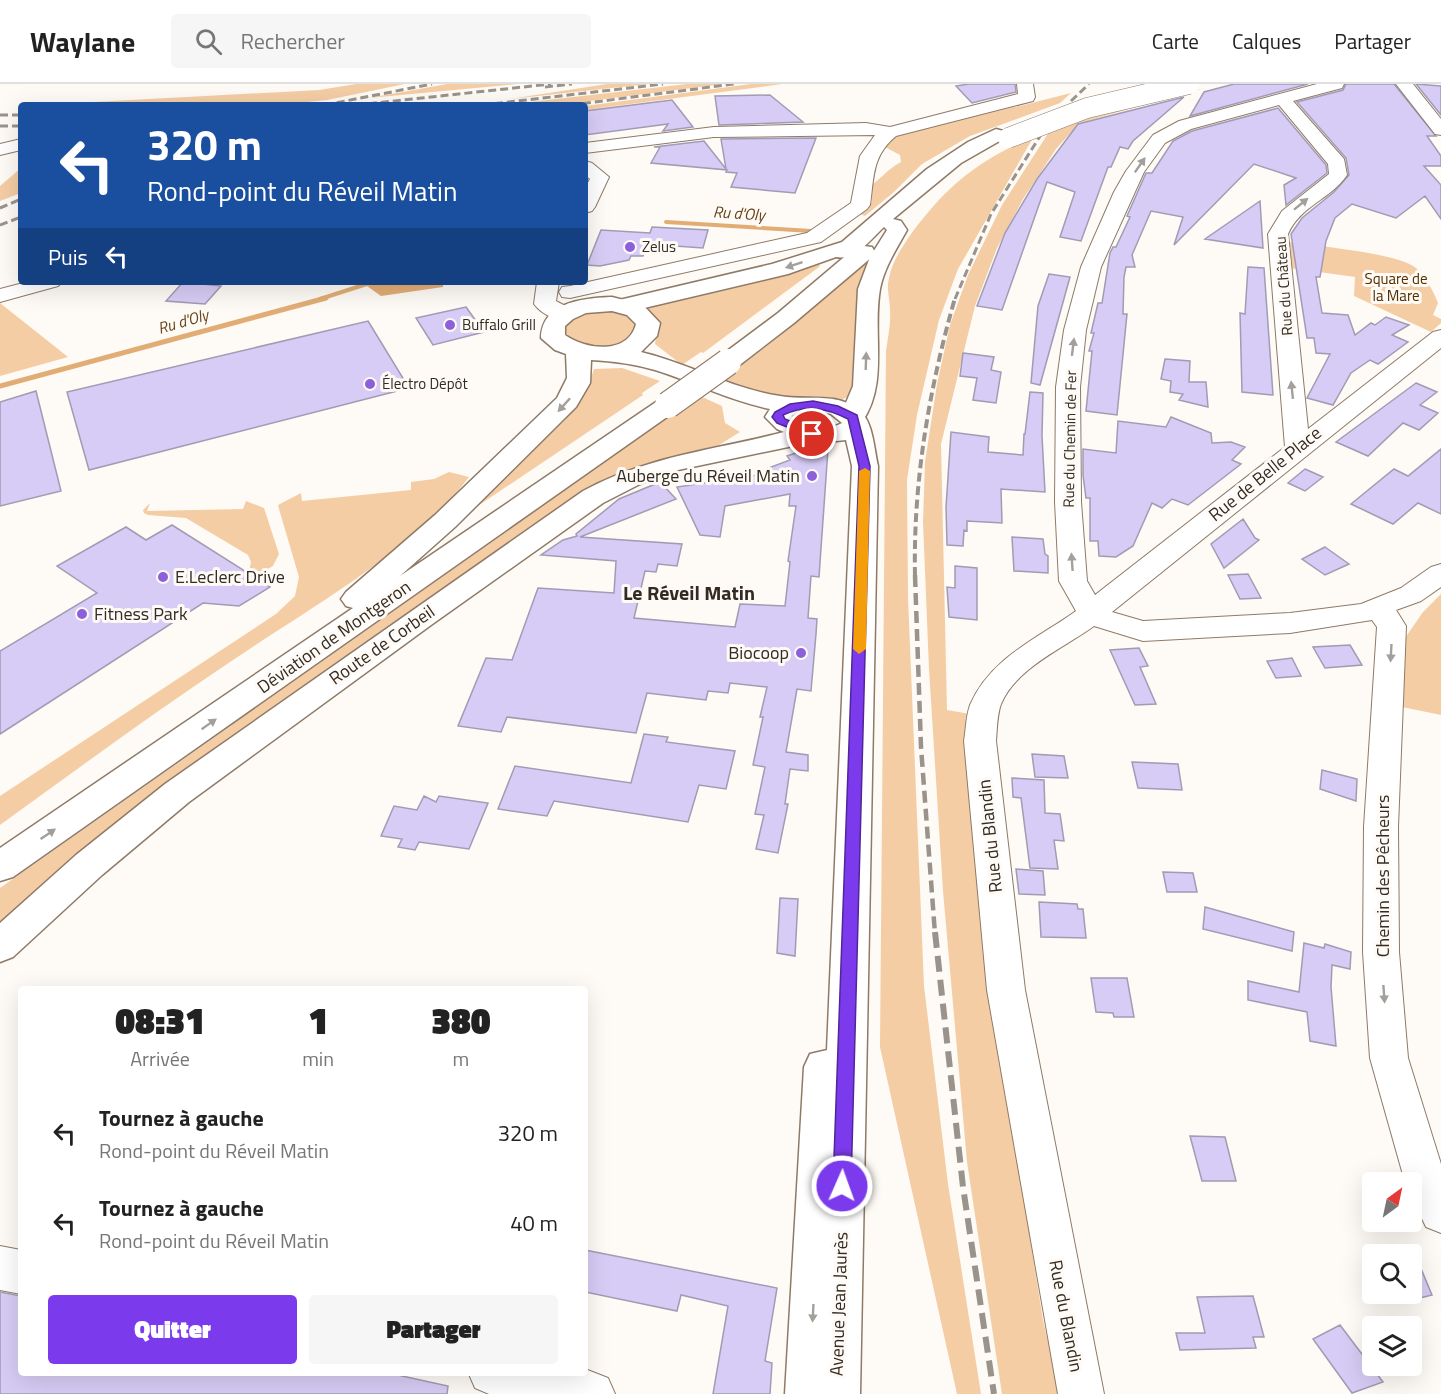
<!DOCTYPE html>
<html lang="fr">
<meta charset="utf-8">
<style>
:root{--surface:#fff;--page:#f6f6f6;--text:#222;--muted:#767676;--line:#e0e0e0;--accent:#7c3aed}
body{margin:0;font-family:"Titillium Web",sans-serif;background:var(--page);color:var(--text);height:100vh;display:flex;flex-direction:column;font-size:22px;white-space:nowrap}
*{box-sizing:border-box;margin:0}
p{font-size:20px;color:var(--muted)}
.icon{flex:none;width:33px;height:33px;fill:none;stroke:currentColor;stroke-width:2;stroke-linecap:round;stroke-linejoin:round}
.map{position:relative;flex:1;overflow:hidden}
.side{position:absolute;left:18px;top:902px;width:570px;height:390px;display:flex;flex-direction:column;background:var(--surface);border-radius:6px;box-shadow:0 6px 24px #0002}
.side>*{flex:none}
.banner{position:absolute;left:18px;top:18px;width:570px;height:183px;border-radius:6px;box-shadow:0 6px 24px #0002;background:#1a4fa0;color:#fff;overflow:hidden}
.needle{width:39px;rotate:33deg}
.controls{position:absolute;left:1362px;top:1088px;display:grid;gap:12px}
.controls a{display:grid;place-items:center;width:60px;height:60px;border-radius:6px;background:var(--surface);box-shadow:0 6px 24px #0002;font-size:30px}
.pin{position:absolute;display:grid;place-items:center;width:51px;height:51px;color:#fff;margin:-26px;border:3px solid #fff;border-radius:50%;box-shadow:0 2px 6px #0007}
.me{position:absolute;width:66px;margin:-33px;rotate:2deg;stroke-linejoin:round;filter:drop-shadow(0 0 4px #0008)}
.turn{display:flex;align-items:center;gap:21px;height:126px;padding:0 30px;font-size:27px}
.turn .icon{width:78px;height:78px;stroke-width:2.5}
.turn b{display:block;font-size:42px;line-height:51px}
.then{display:flex;align-items:center;height:57px;padding:0 30px;background:#0003;gap:12px;font-size:22px}
.eta{display:flex;justify-content:space-evenly;align-items:center;height:102px;text-align:center}
.eta b{font-size:36px;font-weight:800;line-height:42px}
.action{display:flex;gap:12px;margin-top:auto;padding:12px 30px}
.action a{flex:1;height:69px;border-radius:6px;background:var(--accent);color:#fff;font-size:24px;font-weight:800;line-height:69px;text-align:center}
.action a+a{background:var(--page);color:var(--text)}
ul{padding:0;list-style:none}
li{display:flex;align-items:center;gap:18px;height:90px;padding:0 30px}
li div{flex:1}
li b{display:block;font-size:22px}
li em{font-style:normal}
header{display:flex;align-items:center;gap:36px;box-sizing:border-box;height:84px;padding:0 30px;background:var(--surface);border-bottom:2px solid var(--line)}
header strong{font-size:28px}
nav{display:flex;gap:33px;margin-inline-start:auto;font-size:21px}
.search{width:420px;height:54px;background:var(--page);display:flex;align-items:center;gap:15px;box-sizing:border-box;padding:0 21px;border-radius:6px;color:var(--muted);font-size:22px}
.map>svg:first-child{display:block}
.green{fill:#f4cda5}
.water{fill:#e2ad75}
.lines{fill:none;stroke-linecap:round;stroke-linejoin:round}
.stream-far1{stroke:#e2ad75;stroke-width:4}
.stream{stroke:#e2ad75;stroke-width:5}
.building{fill:#d7ccf5;stroke:#a19bb4;stroke-width:1.5}
.minor-casing{stroke:#8e7a67;stroke-width:2}
.major-casing{stroke:#8e7a67;stroke-width:3}
.highway-casing{stroke:#8e7a67;stroke-width:3}
.minor{fill:#fff;fill-rule:evenodd}
.major{fill:#fff;fill-rule:evenodd}
.highway{fill:#fff;fill-rule:evenodd}
.rail-far3{stroke:#99938c;stroke-width:3;stroke-dasharray:8 4;stroke-linecap:butt}
.rail-far2{stroke:#99938c;stroke-width:4;stroke-dasharray:9 4.5;stroke-linecap:butt}
.rail-far1{stroke:#99938c;stroke-width:4.5;stroke-dasharray:12 6;stroke-linecap:butt}
.rail{stroke:#99938c;stroke-width:6;stroke-dasharray:16 8;stroke-linecap:butt}
.major-bridge-casing{stroke:#8e7a67;stroke-width:28;stroke-linecap:butt}
.highway-bridge-casing{stroke:#8e7a67;stroke-width:21;stroke-linecap:butt}
.major-bridge{stroke:#fff;stroke-width:26}
.highway-bridge{stroke:#fff;stroke-width:20}
.oneway{fill:#a3a09c}
.route{fill:#7c3aed;stroke:#51269a;stroke-width:1.5}
.slow{fill:#f59e0b}
.poi-dot{fill:#8b60da;stroke:#fefaf5;stroke-width:2}
.labels{text-anchor:middle;stroke-width:6;stroke-linejoin:round;paint-order:stroke}
.far-poi-label{font-size:15px;fill:#332b23;stroke:#fefaf5;text-anchor:start}
.far-park-label{font-size:15px;fill:#512e00;stroke:#fefaf5}
.far-street-label{font-size:15px;fill:#332b23;stroke:#fefaf5}
.far-water-label{font-size:16px;font-style:italic;fill:#68441a;stroke:#fefaf5}
.street-label{font-size:18px;fill:#332b23;stroke:#fefaf5}
.poi-label{font-size:18px;fill:#332b23;stroke:#fefaf5;text-anchor:end}
.neighbourhood-label{font-size:20px;font-weight:bold;fill:#332b23;stroke:#fefaf5}
</style>
<header>
<strong>Waylane</strong>
<div class="search"><svg class="icon" aria-label="search" viewBox="0 0 24 24"><circle cx="10" cy="10" r="6"/><path d="M15 15l6 6"/></svg>Rechercher</div>
<nav><a>Carte</a><a>Calques</a><a>Partager</a></nav>
</header>
<div class="map">
<svg width="1441" height="1310" viewBox="0 0 1441 1310">
<rect width="100%" height="100%" fill="#fefaf5"/>
<path class="green" d="M356,0H405L327,16L278,21H38L319,6Z
M447,0H518L369,14Z
M607,0H649L510,15Z
M687,0H723L558,21H503Z
M751,0H782L585,26V22Z
M1205,4L1079,39L1056,65L1023,115L997,164L975,222L941,360L947,626L970,630L987,884L1043,1236L1060,1310H1002L967,1078L943,807L929,585L923,438L925,378L937,300L950,241L968,191L1002,121L1049,48L1117,24Z
M1071,9L1060,19L970,52L922,80L894,108L865,132L860,130C873,121 874,118 870,102C882,94 889,84 901,78L900,71L883,62L896,51L1002,24L1020,22Z
M1034,52L958,185L939,236L917,331L907,396L908,514L924,902L948,1100L981,1310H957L880,963L886,267C888,253 891,239 890,226C890,214 886,206 889,194C892,178 902,163 911,150C948,100 978,77 1034,52Z
M21,84V109L0,117V102Z
M1289,158C1315,162 1399,169 1416,184C1426,194 1433,206 1438,219L1433,231L1441,235V239L1431,248L1354,212L1355,193L1290,184Z
M863,175H871L858,294L850,312L839,317H781L721,297L739,283L737,282Z
M814,180L820,181L819,183L703,269L701,268L682,281L655,260L658,238L650,228L640,224L743,201Z
M0,219L68,273L0,292Z
M609,226C623,228 638,231 638,247C632,252 626,258 619,261C605,266 582,265 569,256C556,247 570,232 581,229C589,227 600,227 609,226Z
M622,284L660,297L642,309L643,311L448,442L564,337L587,306L594,285Z
M700,312L722,322L725,339L740,348L719,361L654,379L0,851V804L232,641L231,638L678,325Z
M808,328L824,329L833,335V339C821,348 809,341 796,336L798,330Z
M449,388L469,393C412,468 308,525 230,578C152,630 76,686 0,741V712L276,530L295,512L299,493L279,425L278,421L301,409L302,417L411,406V398L434,395Z
M246,417L264,424L279,470L273,482L256,492L249,488L251,478L248,471L186,434L148,431L144,429L143,426L150,419L147,427L243,425Z
M1441,510V631L1402,623L1405,554L1423,528Z"/>
<path class="water" d="M381,198H443V203L381,212L367,202Z"/>
<g class="lines">
<path class="stream-far1" d="M666,138L811,147
M320,215L373,198"/>
<path class="stream" d="M0,302L326,214"/>
</g>
<path class="building" d="M969,0H1015L1016,8L972,19L956,2Z
M1234,0H1308L1190,32L1204,8Z
M1346,0H1394L1436,52H1427L1441,72V82H1424L1441,101V135L1425,112L1396,134L1352,120L1335,134L1326,157L1320,193H1316L1322,229L1348,231L1355,251L1371,239L1375,241L1386,233L1409,241L1392,251L1408,258L1378,280L1370,276L1351,289L1333,321L1307,314L1330,270L1316,269L1314,254H1307L1291,150L1302,134L1334,108L1349,91L1346,74L1297,18L1343,6Z
M1416,0L1441,2V31Z
M770,11L803,38L719,41L715,12Z
M1184,13L1133,57L1128,65L1120,63L1111,83H1108L1081,157L1060,153L1075,108L1047,98L1002,226L977,222L1005,149L1037,95L1078,40Z
M672,16L693,43L663,47L668,40L585,51V27Z
M1278,24L1326,81L1327,89L1286,121L1284,101L1296,94L1254,80L1174,161L1183,133L1151,127L1132,171L1135,183H1126L1124,193L1123,230H1127L1117,331L1086,327L1092,267H1089L1094,249H1091L1098,219H1102L1110,169L1113,163H1116L1130,133L1127,132L1146,89H1152L1173,57L1192,47Z
M816,54L795,109L731,103L737,89L726,88L727,86L651,79L660,63H654L704,57L726,85L721,55Z
M1260,117L1263,164L1205,155Z
M652,143L708,146L703,164L675,162L667,170L645,168L643,172H631L629,176L600,182L587,181L601,146L650,149Z
M1248,183L1264,184L1273,311L1242,308L1240,229L1245,230Z
M1049,190L1070,193L1040,301L1031,299L1038,222Z
M183,198L221,202L205,220L166,217Z
M466,223L484,248L433,261L416,234Z
M368,237L409,304L89,386L67,308Z
M963,269L994,273L991,286L1001,288L996,319L973,316L977,294L960,292Z
M1165,275L1190,277L1189,298H1206L1208,323L1179,316L1183,310L1170,308L1171,297L1161,295Z
M1416,299L1437,308L1420,321L1438,329L1419,346L1403,339L1368,372L1336,358Z
M36,307L61,407L0,422V318Z
M1030,308L1043,309L1042,352L1045,408L1001,405L1002,439L967,437V447L964,446L963,462L947,461L946,423L951,348L989,353L988,368L1023,371L1024,350H1025Z
M1171,333L1211,349L1212,359L1231,358L1245,363L1232,376L1241,380L1188,421L1172,415L1162,424L1152,419L1133,462L1116,473L1099,472L1098,457H1090V414H1086L1083,391V365L1116,369L1118,337L1166,343Z
M811,364L828,365L819,493L811,492L808,534L817,535L816,550L811,607L797,605L786,668L808,671V687L790,685L785,720H788L778,769L756,765L764,731L755,730L765,683L753,681L763,633H760L767,603L730,599L728,609L708,607L706,616L647,609L636,649L507,633L501,648L458,642L486,574L512,576L538,504L614,509L616,477L541,471L563,456L577,452L576,450L619,415L660,398L676,415L580,453L682,460L677,482L658,480L656,488L645,487L634,534L735,543L740,520L785,522L790,478L788,477L796,422H789L790,410L725,422L720,453L700,451L677,403L771,389L766,385L790,376L787,372Z
M1441,365V430L1418,419L1393,440L1351,420L1394,385L1408,392Z
M1305,385L1323,393L1305,407L1288,399Z
M1243,435L1255,454L1259,456L1224,484L1211,460Z
M172,441L270,503L239,522L203,519L0,650V567L97,509L57,482L126,443L146,456Z
M1012,453L1043,455L1045,470L1048,472V489L1014,487Z
M1325,463L1349,480L1325,491L1302,475Z
M955,482L977,484V536L949,533L947,503L955,504Z
M1248,490L1261,514L1240,515L1228,491Z
M1350,561L1362,581L1325,584L1313,563Z
M1139,564L1148,582L1140,583L1156,620L1135,621L1110,566Z
M1292,574L1301,592L1276,594L1267,577Z
M644,650L668,653L666,658L735,667L726,705L699,701L688,738L554,717L547,732L498,725L515,682L631,699Z
M1032,670L1064,672L1068,694L1035,693Z
M1132,678L1178,680L1182,706L1138,704Z
M1322,686L1357,695L1356,717L1320,705Z
M1012,694L1044,696L1045,729L1060,730L1064,757L1054,756L1058,785L1030,784L1021,714L1013,713Z
M424,712L436,718L439,712L488,719L469,765L419,758L415,766L398,763L402,755L381,752L394,722L417,726Z
M1016,785L1043,787L1045,811L1019,810Z
M1163,788L1193,789L1197,808H1167Z
M780,814L798,815L795,872L777,869Z
M1039,818L1077,820L1078,825H1083L1086,854L1041,853Z
M1205,823L1294,848L1292,867L1203,845Z
M1304,859L1324,864L1325,860L1351,868L1350,885L1332,881L1331,903L1336,962L1310,957L1307,928L1248,916V897L1299,908Z
M1091,894H1127L1134,933H1114L1113,929L1096,928Z
M1190,1052L1225,1053L1236,1097H1202Z
M1412,1163L1432,1211L1412,1216Z
M585,1166L777,1204L765,1277L772,1279L770,1310H713L728,1222L681,1211L677,1227L585,1208Z
M0,1208L21,1212V1288H384L448,1302L447,1310H0Z
M1253,1212L1264,1253H1253L1256,1264L1180,1266L1176,1249H1205L1197,1213Z
M1340,1241L1383,1298L1352,1309L1313,1255Z"/>
<g class="lines">
<defs>
<path id="minor" d="M1017,0H1033L1035,13L1033,17L896,52C872,72 874,92 870,121L867,125L821,158L570,214L562,213L559,208L562,203L570,202L807,149L851,119L860,72L875,51L714,53L585,69V59L714,43L866,39L890,43L1018,10Z
M1317,0H1344L1342,4L1293,17L1344,75L1347,91C1331,115 1300,122 1288,150L1308,345L1433,248L1441,246V264L1112,528L1143,537L1290,529L1361,520L1401,504L1431,483L1441,480V503L1421,517L1396,526L1406,542L1398,743L1399,868L1408,974L1441,1080V1149L1426,1143L1412,1114V1098H1405L1370,974L1363,868L1364,743L1377,543L1372,536L1290,549L1143,557L1094,542C1064,564 1017,583 1001,620C997,631 997,645 996,657L1025,906L1104,1310H1058L987,906L964,657C966,645 966,632 970,621C990,574 1037,555 1076,527L1059,497L1055,418L1056,303L1064,246L1081,183L1114,108L1126,87L1153,51L1179,37ZM1279,21L1328,80L1329,90L1282,127L1268,150L1285,363L1095,511L1087,497L1081,418L1080,303L1086,246L1101,183L1144,88L1165,59L1191,45Z
M1396,0H1413L1441,35V51L1435,50Z
M21,55V66L0,71V60Z
M585,77L592,79L609,93L595,123L592,127L585,129V104L590,95L585,91Z
M27,198H62L58,202L0,218V205Z
M537,198H559L556,217L571,225L574,230L571,235C558,238 542,231 534,220Z
M0,1162L21,1166V1210L0,1206Z
M585,1285L608,1294L615,1310H489L475,1304L468,1288H585Z"/>
<path id="major" d="M864,162L872,163L875,168L872,173L794,239L737,283L728,285L719,283L716,278L719,273L778,229L856,163Z
M612,213L643,221L660,239L657,252L641,268C688,279 732,305 780,312C807,317 837,307 860,327C873,338 874,365 878,382L860,1310H785L804,983L810,970L827,966L852,382L846,356L798,361L678,386L640,400L603,419L431,541L189,718L102,791L13,873L0,878V839L76,771L165,700L583,407C647,372 715,366 784,348L777,345L765,333L770,325C730,317 694,298 655,286C634,280 613,277 591,276L590,299L576,323L455,443L400,492L659,316L668,313L677,316L681,321L677,326L13,793L0,797V764L353,524L346,522L341,515L346,508L435,431L557,314L567,294L566,270L555,266L541,254C542,218 583,214 612,213ZM612,227L627,231L636,240C628,271 586,266 565,251V242L573,235L586,229ZM818,327L831,330L842,339C826,348 806,342 792,332L800,328Z"/>
<path id="highway" d="M996,45L1003,47L1005,51L1003,55L961,79L893,135L901,137L907,146C897,164 884,184 880,205C872,250 889,299 862,338L853,341L844,338L840,333L853,302L858,205L870,173L887,146L884,143C871,155 855,177 836,173L788,190L623,229L615,227L612,222L615,217L772,180L842,158L927,85L968,58Z"/>
</defs>
<use href="#minor" class="minor-casing"/>
<use href="#major" class="major-casing"/>
<use href="#highway" class="highway-casing"/>
<use href="#minor" class="minor"/>
<use href="#major" class="major"/>
<use href="#highway" class="highway"/>
<path class="rail-far3" d="M545,3L572,0
M1071,17L1089,0
M325,21L432,0
M357,21L551,0
M483,21L663,0
M571,21L734,0
M0,31H21
M0,42H21
M0,124L21,115
M0,141L21,133
M955,215L991,130L1042,49"/>
<path class="rail-far2" d="M915,492C913,398 929,305 955,214"/>
<path class="rail-far1" d="M915,491L921,663L935,850"/>
<path class="rail" d="M935,848L963,1103L994,1310"/>
<defs>
<path id="major-bridge" d="M668,321L728,278"/>
<path id="highway-bridge" d="M1008,54L1087,24L1189,0"/>
</defs>
<use href="#major-bridge" class="major-bridge-casing"/>
<use href="#highway-bridge" class="highway-bridge-casing"/>
<use href="#major-bridge" class="major-bridge"/>
<use href="#highway-bridge" class="highway-bridge"/>
</g>
<defs><path id="oneway-solid" d="M-6-.8H1V-3.2L6.5 0L1 3.2V.8H-6Z" transform="scale(1.5)"/></defs>
<g class="oneway">
<use href="#oneway-solid" transform="translate(1140 81) rotate(-55)"/>
<use href="#oneway-solid" transform="translate(1301 120) rotate(-39)"/>
<use href="#oneway-solid" transform="translate(794 181) rotate(162)"/>
<use href="#oneway-solid" transform="translate(1073 263) rotate(-83)"/>
<use href="#oneway-solid" transform="translate(866 277) rotate(-88)"/>
<use href="#oneway-solid" transform="translate(1292 306) rotate(-96)"/>
<use href="#oneway-solid" transform="translate(564 321) rotate(132)"/>
<use href="#oneway-solid" transform="translate(1072 478) rotate(-94)"/>
<use href="#oneway-solid" transform="translate(1391 569) rotate(93)"/>
<use href="#oneway-solid" transform="translate(209 640) rotate(-35)"/>
<use href="#oneway-solid" transform="translate(48 750) rotate(-34)"/>
<use href="#oneway-solid" transform="translate(1384 910) rotate(86)"/>
<use href="#oneway-solid" transform="translate(813 1229) rotate(93)"/>
</g>
<path class="route" d="M813,317L838,322L857,331L870,382L851,1102L849,1108L842,1111L836,1108L833,1102L859,382L848,335C826,324 807,320 783,331L785,335L816,348L817,350L812,353L777,339L772,333L775,328L790,320Z"/>
<path class="slow" d="M865,384L870,387L866,565L859,570L853,565L859,387Z"/>
<g class="poi-dot">
<circle cx="630" cy="163" r="6"/>
<circle cx="450" cy="241" r="6"/>
<circle cx="370" cy="300" r="6"/>
<circle cx="812" cy="392" r="6"/>
<circle cx="163" cy="493" r="6"/>
<circle cx="82" cy="530" r="6"/>
<circle cx="801" cy="569" r="6"/>
</g>
<g class="labels">
<g class="far-poi-label">
<text x="642" y="168">Zelus</text>
<text x="462" y="246">Buffalo Grill</text>
<text x="382" y="305">Électro Dépôt</text>
</g>
<g class="far-park-label">
<text x="1396" y="200">Square de<tspan x="1396" dy="17">la Mare</tspan></text>
</g>
<g class="far-street-label">
<text transform="translate(1284 202) rotate(-94)" y="5">Rue du Château</text>
<text transform="translate(1070 355) rotate(-89)" y="5">Rue du Chemin de Fer</text>
</g>
<g class="far-water-label">
<text transform="translate(739 129) rotate(4)" y="6">Ru d'Oly</text>
<text transform="translate(183 237) rotate(-16)" y="6">Ru d'Oly</text>
</g>
<g class="street-label">
<text transform="translate(1265 390) rotate(-39)" y="6">Rue de Belle Place</text>
<text transform="translate(334 553) rotate(-35)" y="6">Déviation de Montgeron</text>
<text transform="translate(382 561) rotate(-35)" y="6">Route de Corbeil</text>
<text transform="translate(990 752) rotate(-96)" y="6">Rue du Blandin</text>
<text transform="translate(1383 792) rotate(-90)" y="6">Chemin des Pêcheurs</text>
<text transform="translate(839 1220) rotate(-88)" y="6">Avenue Jean Jaurès</text>
<text transform="translate(1066 1232) rotate(79)" y="6">Rue du Blandin</text>
</g>
<g class="poi-label">
<text x="800" y="398">Auberge du Réveil Matin</text>
<text x="175" y="499" text-anchor="start">E.Leclerc Drive</text>
<text x="94" y="536" text-anchor="start">Fitness Park</text>
<text x="789" y="575">Biocoop</text>
</g>
<g class="neighbourhood-label">
<text x="689" y="516">Le Réveil Matin</text>
</g>
</g>
</svg>
<div class="controls">
<a><svg class="needle" viewBox="-14 -14 28 28"><path d="M0-13l5 13h-10z" fill="#e53935"/><path d="M0 13l5-13h-10z" fill="#767676"/></svg></a>
<a><svg class="icon" aria-label="search" viewBox="0 0 24 24"><circle cx="10" cy="10" r="6"/><path d="M15 15l6 6"/></svg></a>
<a><svg class="icon" aria-label="layers" viewBox="0 0 24 24"><path d="M12 4l9 5-9 5-9-5zM3 14l9 5 9-5"/></svg></a>
</div>
<div class="pin" style="left:812px;top:350px;background:#d93025"><svg class="icon" aria-label="arrive" viewBox="0 0 24 24"><path d="M6 21V4h12l-3 4 3 4H6"/></svg></div>
<svg class="me" style="left:842px;top:1102px" viewBox="-20 -20 40 40"><circle r="17" fill="#7c3aed" stroke="#fff" stroke-width="3"/><path d="M0-11L8 9 0 5-8 9z" fill="#fff"/></svg>
<div class="banner">
<div class="turn"><svg class="icon" aria-label="left" viewBox="0 0 24 24"><path d="M17 20v-9H6M10 6l-5 5 5 5"/></svg><div><b>320 m</b>Rond-point du Réveil Matin</div></div>
<div class="then">Puis<svg class="icon" aria-label="left" viewBox="0 0 24 24"><path d="M17 20v-9H6M10 6l-5 5 5 5"/></svg></div>
</div>
<section class="side">
<div class="eta">
<div><b>08:31</b><p>Arrivée</p></div>
<div><b>1</b><p>min</p></div>
<div><b>380</b><p>m</p></div>
</div>
<ul>
<li><svg class="icon" aria-label="left" viewBox="0 0 24 24"><path d="M17 20v-9H6M10 6l-5 5 5 5"/></svg><div><b>Tournez à gauche</b><p>Rond-point du Réveil Matin</p></div><em>320 m</em></li>
<li><svg class="icon" aria-label="left" viewBox="0 0 24 24"><path d="M17 20v-9H6M10 6l-5 5 5 5"/></svg><div><b>Tournez à gauche</b><p>Rond-point du Réveil Matin</p></div><em>40 m</em></li>
</ul>
<div class="action"><a>Quitter</a><a>Partager</a></div>
</section>
</div>
